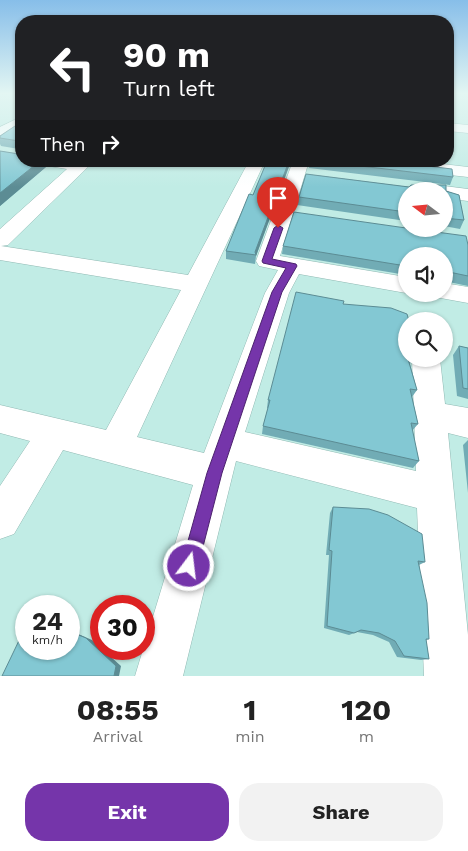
<!DOCTYPE html>
<style>
:root{--surface:#fff;--page:#f2f2f2;--text:#222;--muted:#767676;--accent:#7535aa}
body{margin:0;font-family:"Work Sans",sans-serif;background:var(--page);color:var(--text);height:100vh;display:flex;flex-direction:column;font-size:19px;white-space:nowrap}
*{box-sizing:border-box;margin:0}
p{font-size:16px;color:var(--muted)}
.icon{flex:none;width:28px;height:28px;fill:none;stroke:currentColor;stroke-width:2;stroke-linecap:round;stroke-linejoin:round}
.map{position:relative;height:676px;overflow:hidden}
.sheet{display:flex;flex-direction:column;background:var(--surface);flex:1}
.sheet>*{flex:none}
.top-card{position:absolute;left:15px;top:15px;width:439px;height:152px;border-radius:20px;box-shadow:0 1px 4px #0004;background:#202124;color:#fff;overflow:hidden}
.needle{width:32px;rotate:286deg}
.buttons{position:absolute;left:398px;top:182px;display:grid;gap:10px}
.buttons a{display:grid;place-items:center;width:55px;height:55px;border-radius:50%;background:var(--surface);box-shadow:0 1px 4px #0004;font-size:25px}
.speed{position:absolute;left:15px;top:595px;display:flex;gap:10px;font-size:25px;font-weight:700;text-align:center}
.speed>*{display:grid;place-content:center;width:65px;height:65px;border-radius:50%;background:var(--surface);box-shadow:0 1px 4px #0004;line-height:1}
.speed small{font-size:12px;font-weight:400}
.speed .limit{border:8px solid #d22;background:#fff;color:#111}
.pin{position:absolute;display:grid;place-items:center;width:42px;height:42px;color:#fff;margin:-51px -21px;border-radius:50% 50% 50% 0;rotate:-45deg;box-shadow:0 0 5px #0007}
.pin .icon{rotate:45deg}
.me{position:absolute;width:55px;margin:-28px;rotate:15deg;stroke-linejoin:round;filter:drop-shadow(0 0 4px #0008)}
.turn{display:flex;align-items:center;gap:18px;height:105px;padding:0 25px;font-size:22px}
.turn .icon{width:65px;height:65px;stroke-width:2.5}
.turn b{display:block;font-size:35px;line-height:42px}
.then{display:flex;align-items:center;height:48px;padding:0 25px;background:#0003;gap:10px;font-size:19px}
.eta{display:flex;justify-content:space-evenly;align-items:center;height:85px;text-align:center}
.eta b{font-size:30px;font-weight:700;line-height:35px}
.cta{display:flex;gap:10px;margin-top:auto;padding:10px 25px}
.cta a{flex:1;height:58px;border-radius:20px;background:var(--accent);color:#fff;font-size:20px;font-weight:700;line-height:58px;text-align:center}
.cta a+a{background:var(--page);color:var(--text)}
.map>svg:first-child{display:block}
.lines{fill:none;stroke-linecap:round;stroke-linejoin:round}
.minor-casing{stroke:#90b9b3;stroke-width:1}
.minor{fill:#fff;fill-rule:evenodd}
.wall{fill:#71acb5}
.shaded-wall{fill:#5c8c94}
.building{fill:#83c8d3;stroke:#5c8c94}
.route{fill:#7535aa;stroke:#4c226e}
</style>
<div class="map">
<svg width="468" height="676" viewBox="0 0 468 676">
<rect width="100%" height="100%" fill="#c1ece5"/>
<g class="lines">
<defs>
<path id="minor" d="M21,117V127L0,137V127Z
M448,123L468,125V133L448,131Z
M41,161H94L8,245L1,246L188,275L249,161H265L137,437L204,453L265,293L278,270L259,266L256,261L293,161H309L280,256L406,277V293L299,274L289,293L245,432L416,471L412,359H440L445,404L468,408V438L448,433L468,635V676H424L417,508L236,461L183,676H135L193,485L63,450L14,534L0,539V486L30,441L0,433V405L106,430L181,290L0,260V229L67,169L43,165Z
M361,161H417L468,167V177L369,166L363,165Z
M444,186L468,189V201L444,198V191H435L437,188Z
M444,283L468,287V303L435,297L433,294H444Z"/>
</defs>
<use href="#minor" class="minor-casing"/>
<use href="#minor" class="minor"/>
</g>
<path class="wall" d="M21,122V161H44L46,167L0,206V151L19,154V149L1,146L0,144V136Z
M267,161H291L256,256L255,264L226,259V251L253,195Z
M310,161H386L453,177L450,185L309,168Z
M306,174L409,187L411,185H446V191L459,195L464,220L460,229L444,226V191H406V221L297,205L299,197Z
M468,245V286L444,281V282V256H406V275L282,254L283,246Z
M343,304L406,359H412L410,364L417,390L412,397L418,424L412,431L419,461L413,468L262,434L263,426L268,408H267L268,400Z
M459,346L468,348V399L457,396L453,355Z
M468,440V493L463,445Z
M333,507L425,562L419,565L429,639L426,640L429,659L421,660L397,657L389,642L373,635L357,632L349,635L324,628L329,555H326L330,513Z"/>
<path class="shaded-wall" d="M40,161H44L46,167L0,206V193Z
M289,161H291L256,256L255,252Z
M69,630L92,640L121,666L119,676H114Z"/>
<path class="building" d="M21,122V161H40L0,193V151L19,154V141L0,138V136Z
M267,161H289L255,252L256,255L226,251L249,194L253,195Z
M318,161H386L452,169L453,177Z
M306,174L409,187L411,185H446V191L459,195L464,220L444,218V191H406V212L299,197Z
M294,212L406,228V229H414L466,236L468,245V276L449,272L447,275L444,274V256H406V266L283,246Z
M296,292L344,301L343,304L391,308L407,314L409,321H406V359H408L417,390L410,389L418,424L411,423L419,461L263,426L270,400H268Z
M459,346L468,348V389L463,388Z
M333,507L369,509L388,515L422,534L425,562L418,561L427,603L429,639H426L429,659L404,656L395,641L379,633L361,630L354,633L327,626L332,551L329,550Z
M25,628H26V649H69V631L86,638L116,666L114,676H2Z"/>
<linearGradient id="sky" x2="0" y2="1"><stop stop-color="#87bee9"/><stop offset="0.5" stop-color="#e3f6f3"/><stop offset="1" stop-color="#e3f6f3" stop-opacity="0"/></linearGradient>
<rect width="468" height="187" fill="url(#sky)"/>
<path class="route" d="M278,225L283,228L272,259L296,264L297,266L282,292L222,473L198,566L195,572L189,574L183,572L181,566L207,473L272,292L286,268L263,263L262,261L274,228Z"/>
</svg>
<div class="buttons">
<a><svg class="needle" viewBox="-14 -14 28 28"><path d="M0-13l5 13h-10z" fill="#e53935"/><path d="M0 13l5-13h-10z" fill="#767676"/></svg></a>
<a><svg class="icon" aria-label="sound" viewBox="0 0 24 24"><path d="M4 9h4l5-4v14l-5-4H4zM17 9q2 3 0 6"/></svg></a>
<a><svg class="icon" aria-label="search" viewBox="0 0 24 24"><circle cx="10" cy="10" r="6"/><path d="M15 15l6 6"/></svg></a>
</div>
<div class="speed"><div>24<small>km/h</small></div><div class="limit">30</div></div>
<div class="pin" style="left:278px;top:228px;background:#d93025"><svg class="icon" aria-label="arrive" viewBox="0 0 24 24"><path d="M6 21V4h12l-3 4 3 4H6"/></svg></div>
<svg class="me" style="left:189px;top:566px" viewBox="-20 -20 40 40"><circle r="17" fill="#7535aa" stroke="#fff" stroke-width="3"/><path d="M0-11L8 9 0 5-8 9z" fill="#fff"/></svg>
<div class="top-card">
<div class="turn"><svg class="icon" aria-label="left" viewBox="0 0 24 24"><path d="M17 20v-9H6M10 6l-5 5 5 5"/></svg><div><b>90 m</b>Turn left</div></div>
<div class="then">Then<svg class="icon" aria-label="right" viewBox="0 0 24 24"><path d="M7 20v-9h11M14 6l5 5-5 5"/></svg></div>
</div>
</div>
<section class="sheet">
<div class="eta">
<div><b>08:55</b><p>Arrival</p></div>
<div><b>1</b><p>min</p></div>
<div><b>120</b><p>m</p></div>
</div>
<div class="cta"><a>Exit</a><a>Share</a></div>
</section>
